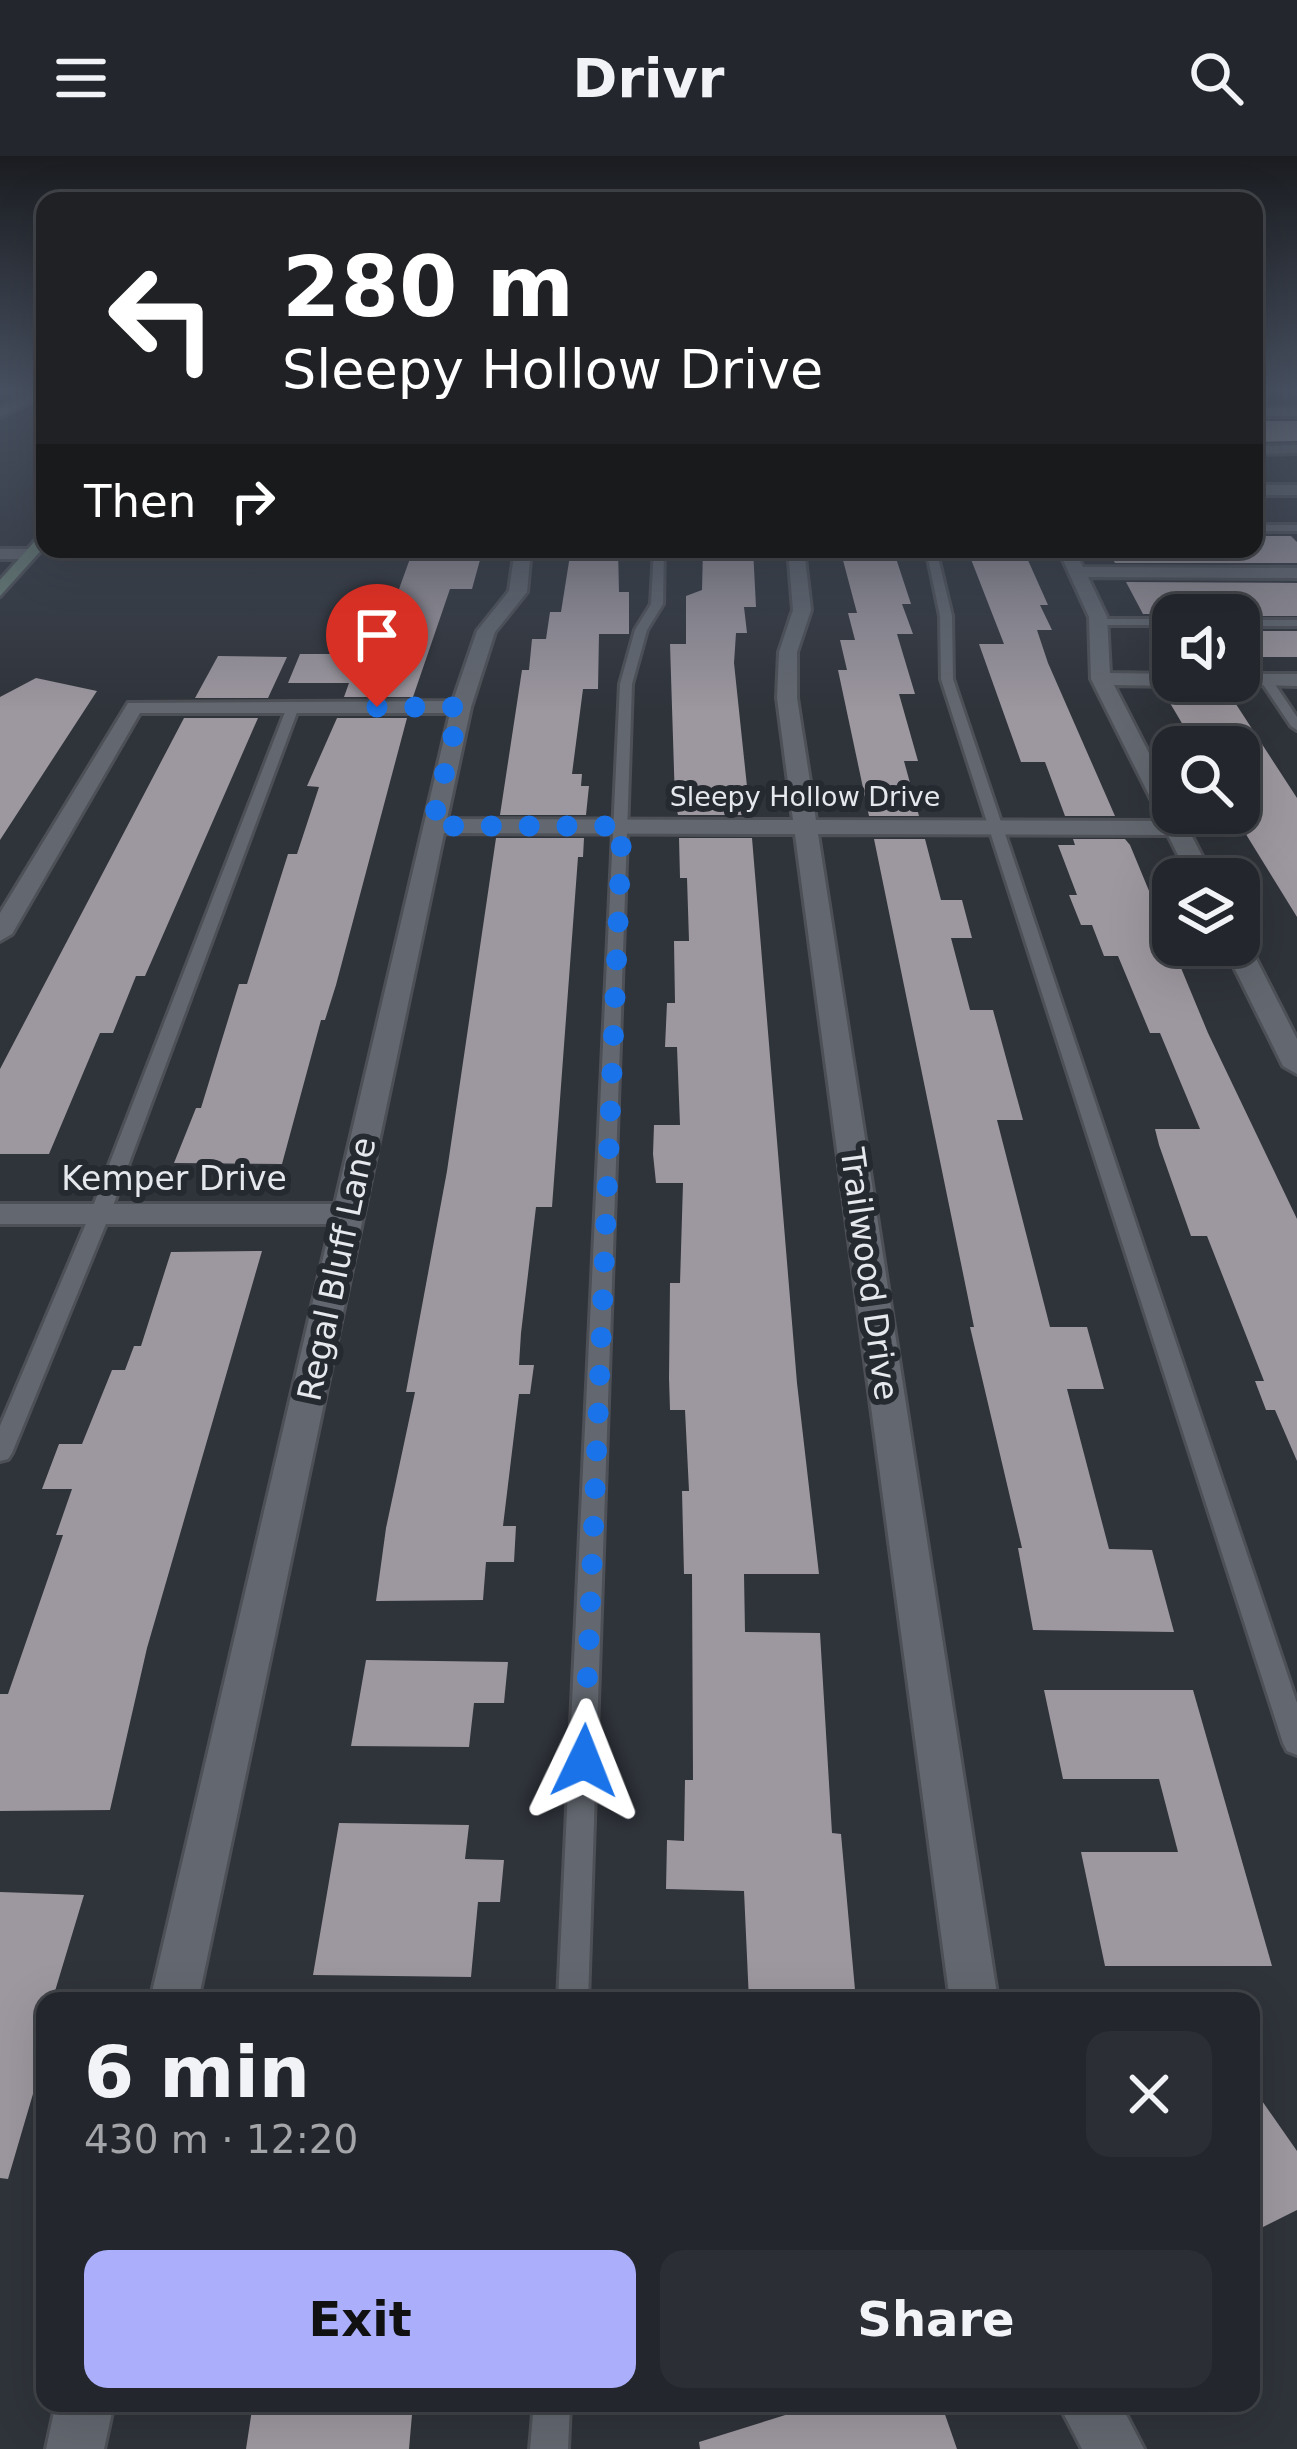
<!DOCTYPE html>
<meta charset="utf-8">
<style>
:root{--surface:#23262c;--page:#2b2e34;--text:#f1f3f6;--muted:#a3a5a9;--line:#404348;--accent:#abaffb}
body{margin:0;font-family:"DejaVu Sans",sans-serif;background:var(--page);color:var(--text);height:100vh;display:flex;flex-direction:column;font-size:45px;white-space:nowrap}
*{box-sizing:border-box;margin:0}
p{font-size:39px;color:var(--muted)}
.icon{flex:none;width:66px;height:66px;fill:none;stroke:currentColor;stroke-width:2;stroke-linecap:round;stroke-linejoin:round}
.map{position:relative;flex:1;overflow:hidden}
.drawer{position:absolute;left:36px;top:1836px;width:1224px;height:420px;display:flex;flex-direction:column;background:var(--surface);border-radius:24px;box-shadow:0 12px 48px #0002,0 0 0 3px var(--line)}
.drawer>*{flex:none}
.banner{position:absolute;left:36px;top:36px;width:1227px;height:366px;border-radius:24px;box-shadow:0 12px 48px #0002,0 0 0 3px var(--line);background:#202124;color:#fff;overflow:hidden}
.controls{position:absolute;left:1152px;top:438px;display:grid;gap:24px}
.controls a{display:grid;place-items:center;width:108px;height:108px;border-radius:24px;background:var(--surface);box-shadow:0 12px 48px #0002,0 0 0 3px var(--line);font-size:60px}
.pin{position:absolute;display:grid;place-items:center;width:102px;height:102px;color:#fff;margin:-123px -51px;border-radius:50% 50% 50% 0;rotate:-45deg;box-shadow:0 0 12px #0007}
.pin .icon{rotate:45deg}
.me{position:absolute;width:132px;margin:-66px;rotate:2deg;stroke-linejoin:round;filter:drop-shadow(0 0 9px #0008)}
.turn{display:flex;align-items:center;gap:42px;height:252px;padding:0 48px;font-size:54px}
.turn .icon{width:156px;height:156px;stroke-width:2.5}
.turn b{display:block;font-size:84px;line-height:102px}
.then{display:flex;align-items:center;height:114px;padding:0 48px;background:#0003;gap:24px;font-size:45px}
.round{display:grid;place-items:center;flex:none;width:126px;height:126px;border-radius:24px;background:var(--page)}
.overview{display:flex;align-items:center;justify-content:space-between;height:204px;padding:0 48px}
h1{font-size:72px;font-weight:700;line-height:90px}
.action{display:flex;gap:24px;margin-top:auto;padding:24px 48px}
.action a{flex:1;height:138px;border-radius:24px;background:var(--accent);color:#111;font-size:48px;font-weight:700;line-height:138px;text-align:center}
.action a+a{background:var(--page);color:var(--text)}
header{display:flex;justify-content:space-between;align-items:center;height:156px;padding:0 48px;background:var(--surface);font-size:54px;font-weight:700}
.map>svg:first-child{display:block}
.building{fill:#9d979f}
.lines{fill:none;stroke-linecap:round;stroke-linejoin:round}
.service-casing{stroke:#4d5056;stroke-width:6}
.minor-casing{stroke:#4d5056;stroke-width:6}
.tertiary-casing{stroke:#4d5056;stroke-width:6}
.secondary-casing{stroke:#4d5056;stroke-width:6}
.service{fill:#636870;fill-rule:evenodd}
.minor{fill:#636870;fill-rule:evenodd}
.tertiary{fill:#636870;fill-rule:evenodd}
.secondary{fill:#6a8076;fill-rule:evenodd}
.route{stroke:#1a73e8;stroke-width:21;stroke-dasharray:0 37.8}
.labels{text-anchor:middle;stroke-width:12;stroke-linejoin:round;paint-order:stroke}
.far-street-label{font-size:27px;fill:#e5e8ec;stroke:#252930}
.street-label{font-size:33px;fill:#e5e8ec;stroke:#252930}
</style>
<header><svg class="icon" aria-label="menu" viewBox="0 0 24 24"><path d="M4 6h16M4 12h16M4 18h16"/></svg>Drivr<svg class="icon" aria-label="search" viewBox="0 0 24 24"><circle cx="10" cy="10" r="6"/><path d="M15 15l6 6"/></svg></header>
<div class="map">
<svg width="1297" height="2293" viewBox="0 0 1297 2293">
<rect width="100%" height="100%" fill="#2f333a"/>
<path class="building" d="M1254,265H1297V285L1254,286Z
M1254,380H1291L1297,386V407H1115L1107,393H1254Z
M422,393H483L472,433H450L413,541H344L349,527H288L300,498H346L356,469H386L412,397Z
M571,393H618L619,436H629V478H599L598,533H583L572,618H582L581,630H589L586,659H500L522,514H529L532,483H546L550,456H561Z
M703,393H753L756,451H744L747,477H736L734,507L750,659H678L675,646L670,488H686V440L702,434Z
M840,393H893L911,448H902L913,478H897L915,538H899L918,605H904L919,660H869L838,514H847L840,484H855L848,457H857Z
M967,393H1023L1048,449H1040L1052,474H1037L1048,507L1115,660H1065L1045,606H1021L979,488H1004Z
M1126,426L1297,427V460H1239V452L1222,451H1173V458H1143Z
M1239,475H1297V501H1250L1239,486Z
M218,500L287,501L268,542H195Z
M36,522L97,535L0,684V541Z
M1167,542H1232L1297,642V761L1239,667V591H1196Z
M184,562H258L145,820H136L113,877H100L49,998H0V913Z
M337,562H407L336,829L325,864H321L282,1008L174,1007L196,952H201L239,828H247L288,698H297L319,631L307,630Z
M496,682H584L583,701H578L552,1051H536L521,1177L519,1209H534L530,1238H519L503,1370H516L514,1406H486L483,1444L376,1445L386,1372L415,1236H406L447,1015Z
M679,682H752L797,1227L819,1418H744L745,1476L820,1477L832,1677L841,1678L856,1845H749L744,1735L666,1733L667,1684L684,1685L685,1624H693L692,1418H684L682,1335H689L685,1254H670L669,1222L670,1127H680L683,1027H656L653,998L654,969H680L677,891H665L667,847H675L674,785H689L687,722H680Z
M874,683H925L941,744H962L972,782H951L970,854H993L1023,964H997L1050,1171H1087L1104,1233H1067L1109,1393L1152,1394L1174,1476L1033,1474L1018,1392H1022L970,1171H974Z
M1073,683H1125L1130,689L1208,877L1297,1063V1305L1275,1254H1266L1255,1225H1264L1207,1080H1191L1159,989L1155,973H1200L1160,877H1150L1118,800H1104L1092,769H1081L1069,739H1077L1058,689H1075Z
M262,1095L147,1492L110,1654L0,1655V1538H8L63,1379H56L72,1333H42L59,1288H82L112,1214H125L134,1190H141L171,1096Z
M366,1504L508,1506L504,1547H474L469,1591L351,1590Z
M1044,1534H1193L1272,1810H1105L1081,1696H1178L1159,1623H1063Z
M339,1667L469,1669L465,1703L504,1704L500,1746H478L471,1821L313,1819Z
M0,1736L84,1739L52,1845H45V1897L8,2023L0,2022Z
M1251,1929L1297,1995V2054L1251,2077Z
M253,2247H413L409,2293H246Z
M824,2247H941L957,2293H700L699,2286Z"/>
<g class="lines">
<defs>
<path id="service" d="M1254,369H1297V375H1254Z
M654,393H664L663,448L647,474L632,528L588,1845H558L620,528L635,474L651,448Z
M926,393H936L952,460L953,523L1297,1547V1599L1287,1595L1283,1587L941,523L940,460Z
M1173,463V469H1099L1093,466L1099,463Z
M1239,464H1297V470H1239Z
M1262,521H1270L1297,561V574L1291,570L1260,524Z
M293,547L299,551L110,1058L12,1297L8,1303L0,1305V1270L90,1058L287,551Z
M534,2247H570L568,2293H530Z"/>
<path id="minor" d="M32,236L45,240L0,261V252Z
M1254,252H1297V260H1254Z
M1254,329H1297V339H1254Z
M0,393H29L37,398L29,403H0Z
M515,393H531L527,436L495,476L471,551L447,663L793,664L777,542L779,496L793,454L788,393H804L811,454L797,496V542L816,664L1162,665L1091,523L1089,461L1058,393H1074L1083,411L1297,412V422L1088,421L1107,461L1110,517L1173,518V525H1182L1173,530L1114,529L1173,644V657H1180L1214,723H1190L1168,679L818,678L998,1845H950L795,678L444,677L198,1845H150L331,1068H0V1048H335L450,557H140L12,778L0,785V757L128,547L453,545L477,475L509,435Z
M1239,518H1297V530L1232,528L1230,525H1239Z
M1239,782L1249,789L1297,883V918L1283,910L1223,789H1239Z
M56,2247H114L104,2293H46Z
M1058,2247H1120L1144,2293H1082Z"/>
<path id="tertiary" d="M1297,289V297L1254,298V290Z"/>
<path id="secondary" d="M45,374V390L0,440V424Z"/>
</defs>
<use href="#service" class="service-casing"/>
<use href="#minor" class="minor-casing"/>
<use href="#tertiary" class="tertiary-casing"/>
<use href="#secondary" class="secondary-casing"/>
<use href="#service" class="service"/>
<use href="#minor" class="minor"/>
<use href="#tertiary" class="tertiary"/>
<use href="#secondary" class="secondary"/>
</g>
<linearGradient id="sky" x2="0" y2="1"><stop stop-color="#1a1c20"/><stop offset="0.42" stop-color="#475060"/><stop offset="1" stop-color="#475060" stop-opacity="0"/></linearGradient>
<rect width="1297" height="557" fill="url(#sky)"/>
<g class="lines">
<path class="route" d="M377,551H460L432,670H622L584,1605"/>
</g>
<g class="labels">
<g class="far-street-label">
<text x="805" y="650">Sleepy Hollow Drive</text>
</g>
<g class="street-label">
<text x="174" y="1034">Kemper Drive</text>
<text transform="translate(336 1113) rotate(-78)" y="12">Regal Bluff Lane</text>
<text transform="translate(870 1118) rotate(82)" y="12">Trailwood Drive</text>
</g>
</g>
</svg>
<div class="controls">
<a><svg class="icon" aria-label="sound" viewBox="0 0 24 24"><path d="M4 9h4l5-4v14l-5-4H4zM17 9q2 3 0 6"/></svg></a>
<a><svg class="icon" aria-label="search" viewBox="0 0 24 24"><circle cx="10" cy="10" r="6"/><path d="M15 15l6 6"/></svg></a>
<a><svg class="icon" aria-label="layers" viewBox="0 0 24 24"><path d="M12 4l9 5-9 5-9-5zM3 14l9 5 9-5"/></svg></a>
</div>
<div class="pin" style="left:377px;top:551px;background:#d93025"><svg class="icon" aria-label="arrive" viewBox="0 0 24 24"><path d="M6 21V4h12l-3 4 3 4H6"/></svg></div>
<svg class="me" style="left:584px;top:1605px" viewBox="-20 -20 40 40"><path d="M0-17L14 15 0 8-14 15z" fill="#1a73e8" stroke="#fff" stroke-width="4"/></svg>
<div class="banner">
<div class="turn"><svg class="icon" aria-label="left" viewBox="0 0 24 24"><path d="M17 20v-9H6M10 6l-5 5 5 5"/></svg><div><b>280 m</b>Sleepy Hollow Drive</div></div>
<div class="then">Then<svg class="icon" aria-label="right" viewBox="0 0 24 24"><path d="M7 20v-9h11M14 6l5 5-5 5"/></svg></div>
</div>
<section class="drawer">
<div class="overview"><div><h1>6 min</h1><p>430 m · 12:20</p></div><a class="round"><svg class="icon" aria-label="close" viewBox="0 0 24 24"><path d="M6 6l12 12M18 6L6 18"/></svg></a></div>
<div class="action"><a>Exit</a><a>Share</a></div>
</section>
</div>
